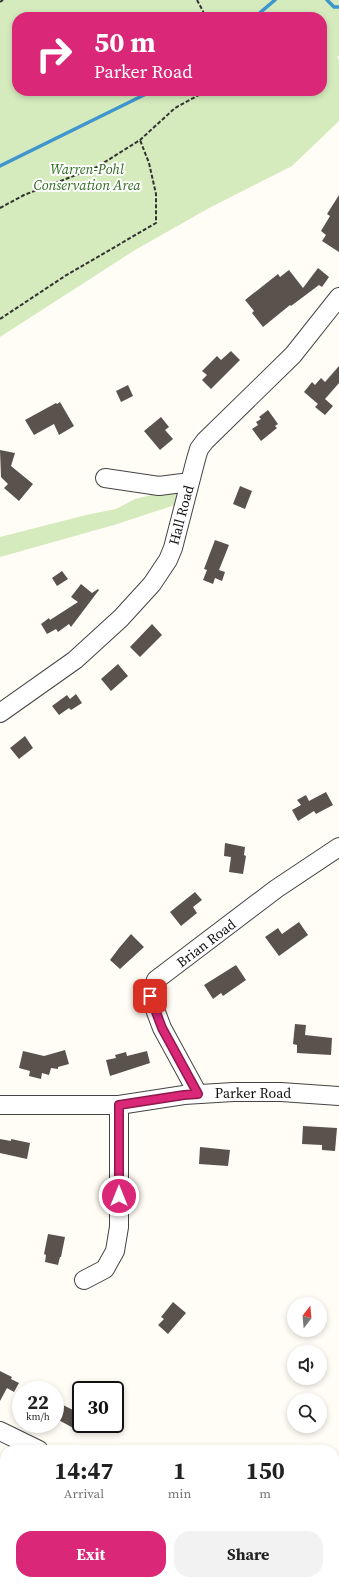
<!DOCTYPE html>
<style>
:root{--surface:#fff;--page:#f2f2f2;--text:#222;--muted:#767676;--accent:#db2777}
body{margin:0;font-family:"Source Serif 4",serif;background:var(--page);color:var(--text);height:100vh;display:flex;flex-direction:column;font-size:15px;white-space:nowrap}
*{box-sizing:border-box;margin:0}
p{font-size:13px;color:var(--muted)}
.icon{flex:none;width:22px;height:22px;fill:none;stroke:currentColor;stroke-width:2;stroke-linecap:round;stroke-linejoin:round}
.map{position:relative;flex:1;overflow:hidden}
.panel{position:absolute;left:0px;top:1445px;width:339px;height:140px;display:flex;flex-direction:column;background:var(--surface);border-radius:16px 16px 0 0;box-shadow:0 2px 6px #0003}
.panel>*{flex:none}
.top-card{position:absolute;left:12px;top:12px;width:315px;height:84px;border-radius:16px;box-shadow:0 2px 6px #0003;background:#db2777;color:#fff;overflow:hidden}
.needle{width:26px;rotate:16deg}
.tools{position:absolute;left:287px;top:1297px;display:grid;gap:8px}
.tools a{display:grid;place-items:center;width:40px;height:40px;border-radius:50%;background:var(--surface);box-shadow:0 2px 6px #0003;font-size:20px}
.speed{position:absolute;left:12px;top:1381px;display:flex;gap:8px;font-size:20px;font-weight:700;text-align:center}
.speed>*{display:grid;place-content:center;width:52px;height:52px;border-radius:50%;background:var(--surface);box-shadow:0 2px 6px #0003;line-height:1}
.speed small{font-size:10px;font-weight:400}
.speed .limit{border:2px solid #111;border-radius:6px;background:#fff;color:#111}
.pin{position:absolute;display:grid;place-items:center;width:34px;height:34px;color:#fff;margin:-17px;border-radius:8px;box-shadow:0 2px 6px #0006}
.me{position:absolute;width:44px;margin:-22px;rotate:0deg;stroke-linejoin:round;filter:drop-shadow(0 0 3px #0008)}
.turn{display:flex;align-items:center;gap:14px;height:84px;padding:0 16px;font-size:18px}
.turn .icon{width:52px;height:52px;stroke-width:2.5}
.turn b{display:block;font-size:28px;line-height:34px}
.eta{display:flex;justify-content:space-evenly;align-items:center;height:68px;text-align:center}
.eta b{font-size:24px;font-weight:700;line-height:28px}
.cta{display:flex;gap:8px;margin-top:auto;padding:8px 16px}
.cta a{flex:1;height:46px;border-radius:16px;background:var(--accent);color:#fff;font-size:16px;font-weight:700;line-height:46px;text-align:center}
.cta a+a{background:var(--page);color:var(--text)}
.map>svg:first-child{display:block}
.green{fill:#d5ebbd;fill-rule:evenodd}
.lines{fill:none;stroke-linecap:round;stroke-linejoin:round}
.stream{stroke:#3f96cf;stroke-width:3.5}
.building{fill:#5a524d}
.minor-casing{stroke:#444;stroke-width:20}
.path{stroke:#333;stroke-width:2;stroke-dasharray:4 2;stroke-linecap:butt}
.minor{stroke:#fff;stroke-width:18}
.route-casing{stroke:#8e194d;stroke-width:10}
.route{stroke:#db2777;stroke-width:7}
.labels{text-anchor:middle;stroke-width:4;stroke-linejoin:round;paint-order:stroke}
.park-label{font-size:14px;font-style:italic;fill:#2f6b1f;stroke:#fff}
.street-label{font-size:14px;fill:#111;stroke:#fff}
</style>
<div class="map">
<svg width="339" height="1585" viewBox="0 0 339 1585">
<rect width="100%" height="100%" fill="#fffdf5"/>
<path class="green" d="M0,0H339V56L337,57L339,60V121L292,166L211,207L135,250L0,337ZM17,17H322V91H17Z
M180,488L178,504L114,525L0,557V537L86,515L116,509L135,499Z"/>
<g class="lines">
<path class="stream" d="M327,0L334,7H339
M255,17L275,0
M0,166L152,91"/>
</g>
<path class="building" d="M339,195V252L322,241L326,235L321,231L330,216L327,214Z
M318,268L329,277L322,287L319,285L291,306L290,305L263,327L252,313L254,311L245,300L278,274L280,277L289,270L303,288Z
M231,351L240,360L211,389L202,380L207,375L202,371L217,356L221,360Z
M339,366V383L325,399L333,406L325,415L315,407L318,404L304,392L312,382L315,385L321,378L325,382Z
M128,385L133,396L121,402L116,391Z
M60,402L74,426L59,435L54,424L34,435L25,420L56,403L57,404Z
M268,410L278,424L275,426L277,428L261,441L252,429L258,425L256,422L261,419L259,417Z
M161,417L169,427L165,430L173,439L160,450L144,431Z
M0,450L15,453L11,466L33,484L19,501L4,488L8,484L1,477Z
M240,486L252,491L245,509L233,504Z
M215,540L229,545L219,570L225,572L222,581L215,578L213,584L203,580L207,570L204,569Z
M62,571L68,579L57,586L52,578Z
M81,584L92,593L98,589L99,590L71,627L69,624L58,632L56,629L47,634L41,624L49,618L50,620L78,602L71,597Z
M152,624L162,635L140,657L130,647Z
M118,664L128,676L111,691L101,679Z
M76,694L82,703L71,710L69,708L59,715L52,706L67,695L70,699Z
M25,736L33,748L19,759L10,748Z
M326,792L333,805L316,814L314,811L298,821L292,810L301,805L297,800L306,795L309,801Z
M225,843L245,847L244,855L246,856L243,874L229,872L231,857L224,856Z
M195,892L202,900L193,907L197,913L181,926L170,912Z
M299,922L308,935L279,956L265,937L278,928L282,934Z
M131,934L144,947L120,969L110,960L119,948Z
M236,965L246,980L223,996L221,993L213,999L204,985Z
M295,1024L306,1025L305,1035L332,1038L331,1055L297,1053V1045L293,1044Z
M65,1050L69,1064L58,1067V1069L51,1068L49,1075L42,1073L41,1079L29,1076L30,1071L19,1068L23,1051L44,1056Z
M147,1051L150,1063L110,1076L106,1060L116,1058L115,1055L126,1052L127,1056Z
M303,1126L337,1128L335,1151L322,1150V1145L302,1144Z
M0,1139L11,1141V1139L30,1143L27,1159L0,1153Z
M200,1147L230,1150L228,1166L199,1164Z
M48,1234L65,1237L61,1257H60L58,1265L45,1262L46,1255L44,1254Z
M173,1302L186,1313L168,1334L158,1325L164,1319L161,1317Z
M0,1371L12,1377L11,1379L19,1383L14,1392L7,1388L0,1401Z
M55,1401L81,1414V1418L75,1429L55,1418Z"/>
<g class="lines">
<defs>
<path id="minor" d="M105,478L159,486L190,482
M0,713L75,660L121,618L152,584L168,560L173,548L196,459L199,449L205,441L293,355L339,297
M198,1094L162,1028L150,996L156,980L276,889L339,847
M0,1105H119L184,1095L233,1092H281L339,1096
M84,1280L105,1269L115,1251L119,1227V1105
M0,1431L39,1450"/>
</defs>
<use href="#minor" class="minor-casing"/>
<path class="path" d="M197,0L206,17
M0,2L3,0
M0,208L24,195L97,167L140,140L175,108L206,91
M0,319L65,276L156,223V194L149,163L140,140"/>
<use href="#minor" class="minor"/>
</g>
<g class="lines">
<defs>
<path id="route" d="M119,1196V1105L184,1095L198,1094L162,1028L150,996"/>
</defs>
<use href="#route" class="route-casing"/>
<use href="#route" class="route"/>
</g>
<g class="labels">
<g class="park-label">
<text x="87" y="174">Warren-Pohl<tspan x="87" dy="16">Conservation Area</tspan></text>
</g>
<g class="street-label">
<text transform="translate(181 515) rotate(-75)" y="5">Hall Road</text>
<text transform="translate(206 943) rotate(-37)" y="5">Brian Road</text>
<text x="253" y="1098">Parker Road</text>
</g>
</g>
</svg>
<div class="tools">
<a><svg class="needle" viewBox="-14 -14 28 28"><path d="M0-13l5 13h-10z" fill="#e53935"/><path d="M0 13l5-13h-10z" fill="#767676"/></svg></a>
<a><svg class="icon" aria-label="sound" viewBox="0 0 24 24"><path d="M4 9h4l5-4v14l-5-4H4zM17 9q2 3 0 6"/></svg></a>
<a><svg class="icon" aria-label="search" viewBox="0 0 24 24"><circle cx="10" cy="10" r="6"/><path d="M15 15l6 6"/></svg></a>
</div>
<div class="speed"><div>22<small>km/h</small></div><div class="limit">30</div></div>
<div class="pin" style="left:150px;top:996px;background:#d93025"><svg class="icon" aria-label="arrive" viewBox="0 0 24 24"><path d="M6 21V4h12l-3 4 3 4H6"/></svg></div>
<svg class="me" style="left:119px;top:1196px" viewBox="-20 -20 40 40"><circle r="17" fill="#db2777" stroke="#fff" stroke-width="3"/><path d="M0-11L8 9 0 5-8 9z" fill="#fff"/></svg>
<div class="top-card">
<div class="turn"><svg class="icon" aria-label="right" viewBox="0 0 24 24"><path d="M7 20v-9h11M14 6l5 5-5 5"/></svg><div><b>50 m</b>Parker Road</div></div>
</div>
<section class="panel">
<div class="eta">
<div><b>14:47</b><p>Arrival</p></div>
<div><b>1</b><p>min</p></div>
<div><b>150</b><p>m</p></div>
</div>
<div class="cta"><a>Exit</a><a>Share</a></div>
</section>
</div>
